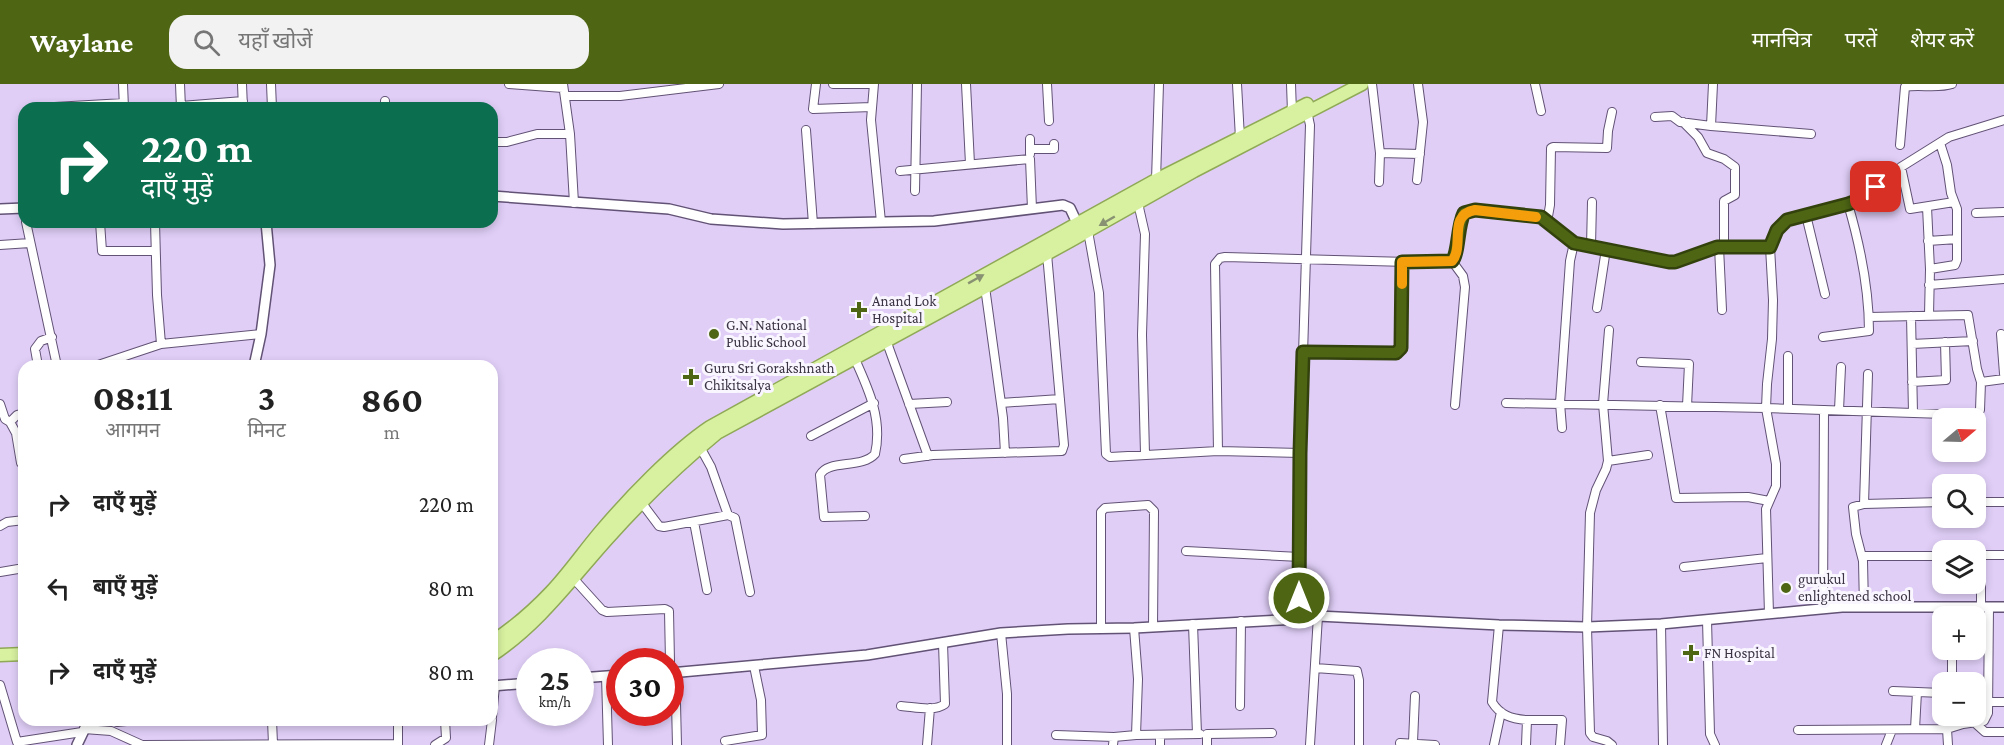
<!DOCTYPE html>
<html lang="hi">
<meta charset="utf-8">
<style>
:root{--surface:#fff;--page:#f2f2f2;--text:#222;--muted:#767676;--accent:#4e6614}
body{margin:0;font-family:"Crimson Pro","Noto Sans Devanagari",serif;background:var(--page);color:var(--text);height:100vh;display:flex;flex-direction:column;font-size:22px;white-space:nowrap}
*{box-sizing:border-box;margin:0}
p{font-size:20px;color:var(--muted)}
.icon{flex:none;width:33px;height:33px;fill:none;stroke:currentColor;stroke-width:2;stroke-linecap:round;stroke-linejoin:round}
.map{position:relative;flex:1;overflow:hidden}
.side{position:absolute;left:18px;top:276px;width:480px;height:366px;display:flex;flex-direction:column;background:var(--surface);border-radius:18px;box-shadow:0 3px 9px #0003}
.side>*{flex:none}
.guide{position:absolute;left:18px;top:18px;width:480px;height:126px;border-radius:18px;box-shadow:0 3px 9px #0003;background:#0b6e4f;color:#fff;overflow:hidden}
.needle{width:39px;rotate:71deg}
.buttons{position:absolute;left:1932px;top:324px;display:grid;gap:12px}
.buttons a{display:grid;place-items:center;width:54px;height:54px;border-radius:12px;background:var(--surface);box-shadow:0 3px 9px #0003;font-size:30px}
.speed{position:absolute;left:516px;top:564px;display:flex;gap:12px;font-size:30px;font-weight:700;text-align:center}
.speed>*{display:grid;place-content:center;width:78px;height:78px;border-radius:50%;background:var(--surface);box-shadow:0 3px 9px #0003;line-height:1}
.speed small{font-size:15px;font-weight:400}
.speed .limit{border:9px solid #d22;background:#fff;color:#111}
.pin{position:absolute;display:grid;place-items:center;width:51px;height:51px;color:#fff;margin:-26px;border-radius:12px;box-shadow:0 3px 9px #0006}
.me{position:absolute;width:66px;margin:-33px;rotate:0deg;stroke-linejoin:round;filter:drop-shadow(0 0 4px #0008)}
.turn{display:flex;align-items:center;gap:21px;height:126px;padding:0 24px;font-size:27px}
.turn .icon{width:78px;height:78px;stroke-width:2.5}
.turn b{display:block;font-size:42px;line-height:51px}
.eta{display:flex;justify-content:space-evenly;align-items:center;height:102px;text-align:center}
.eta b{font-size:36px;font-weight:700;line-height:42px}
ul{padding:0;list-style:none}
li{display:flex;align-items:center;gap:18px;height:84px;padding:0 24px}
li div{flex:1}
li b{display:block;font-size:22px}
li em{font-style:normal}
header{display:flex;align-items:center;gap:36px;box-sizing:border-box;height:84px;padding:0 30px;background:var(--accent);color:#fff}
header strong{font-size:28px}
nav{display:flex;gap:33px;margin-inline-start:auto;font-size:21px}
.search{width:420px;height:54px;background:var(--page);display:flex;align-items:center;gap:15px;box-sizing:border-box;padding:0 21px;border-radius:18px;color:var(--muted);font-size:22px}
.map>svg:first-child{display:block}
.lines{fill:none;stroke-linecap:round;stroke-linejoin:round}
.minor-casing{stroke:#625275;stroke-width:10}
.tertiary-casing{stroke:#625275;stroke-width:12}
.primary-casing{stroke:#8fa956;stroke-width:15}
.minor{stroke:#fff;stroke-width:8}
.tertiary{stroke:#fff;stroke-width:9}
.primary{stroke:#d7f1a0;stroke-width:12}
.oneway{fill:#889272}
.route-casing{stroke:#33420d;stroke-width:15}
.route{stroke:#4e6614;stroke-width:10}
.slow{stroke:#f59e0b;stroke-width:10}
.poi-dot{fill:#4e6614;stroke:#faf6ff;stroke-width:2}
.labels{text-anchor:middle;stroke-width:6;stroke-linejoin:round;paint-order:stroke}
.poi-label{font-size:15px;fill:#3a3343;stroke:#faf6ff;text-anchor:start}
</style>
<header>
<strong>Waylane</strong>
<div class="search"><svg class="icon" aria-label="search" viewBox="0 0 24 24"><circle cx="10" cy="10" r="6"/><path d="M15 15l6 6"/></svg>यहाँ खोजें</div>
<nav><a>मानचित्र</a><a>परतें</a><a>शेयर करें</a></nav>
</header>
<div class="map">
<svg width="2004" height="661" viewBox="0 0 2004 661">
<rect width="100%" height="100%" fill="#e0cef7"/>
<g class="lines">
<defs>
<path id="minor" d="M123,0L124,24
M180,0L181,24
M242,0L243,24
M271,0L272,24
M509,0L563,4
M563,0L570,50L574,119
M816,0L813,25L872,23
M833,0H874
M874,0L871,36L881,138
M966,0L970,80
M1047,0L1049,37
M1237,0L1240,54
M1291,0L1292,28
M1372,0L1380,69L1379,98
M1535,0L1541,27
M565,12H620L719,0
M385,17V24
M181,22L243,17
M37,24L124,19
M1655,33L1672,32L1680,38L1711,42L1811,50
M1683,38L1698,53L1707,69L1724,75L1735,83V111L1724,117V162
M1711,42L1713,0
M806,46L813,140
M1030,55V70
M492,58H507L537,50H570
M1900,61L1905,3C1919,0 1937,5 1952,0
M1030,65H1054V60
M1380,69L1420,70
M1901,83L1910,125L1954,118
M900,87L1030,75L1032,125
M1156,96L1159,0
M1417,96L1423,38L1418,0
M915,107L917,0
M1138,119L1145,150L1142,251L1145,370
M1927,123L1930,185
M1976,129L2004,128
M1806,131L1825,210
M26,138L57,282
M100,138L102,167H155
M155,138L157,211L161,260
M1547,138L1550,121L1551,64L1553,63L1607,64L1608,47L1612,28
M1088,147L1099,209L1106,370L1110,373L1218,367L1300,369
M1928,157L1957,155
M0,161L30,159
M1591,162L1592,118
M1719,163L1722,226
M1452,177L1463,192L1465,203L1455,321
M1929,201L2004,195
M985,203L1003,334L1005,369
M1597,224L1606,165
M1929,231L1930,185L1955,181L1957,176V125L1951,109L1947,81L1940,59
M1911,232L1913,329
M1869,233L1968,231L1977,285L1981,298
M1609,246L1603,320L1608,377L1606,385L1596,406L1590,429L1587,543L1590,649L1593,653L1607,657L1612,661
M2001,250L2004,290
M1823,253L1869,247C1869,204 1860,161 1848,120
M886,256L928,372
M1912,260L1973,257
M1303,268L1393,270L1399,267L1402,178
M854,273C868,304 883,335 875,370C862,385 828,375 820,391L824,433L865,432
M1641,278L1689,280L1687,322
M38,282L35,265L41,257L52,253
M95,282L161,260L261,250
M1912,298L1946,296L1945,258
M1001,319L1060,315
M1506,319L1766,324L1974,331L1980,326L1981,298L2004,295
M0,320L5,335L10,338L16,349L21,379L24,381
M909,320L947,318
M1660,321L1676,414L1748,413L1769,417
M1788,324V272
M1839,326L1841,283
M10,338L17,331L24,329
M1562,344L1560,319L1570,177L1574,159
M811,352L874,319
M700,363L711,383L728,431
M1218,367L1215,180L1220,174L1225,173L1444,179L1452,177L1456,173L1460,138L1464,129L1475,126L1541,133L1574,159L1669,179L1675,178L1717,163H1770
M904,375L933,371L1062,367L1064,361L1047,170
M1608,377L1648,371
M641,418L659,442L664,443L728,431L735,434L750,508
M1976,418H2004
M1864,420L1868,290
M694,438L707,506
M0,442L7,438L24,436
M1186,467L1300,473
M1976,471H2004
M1862,472H1942
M1684,483L1767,474
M0,488L24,484
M573,494L602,526L607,528L665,525L669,527L670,578
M1864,523L1863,477L1856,450L1853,423L1864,420L1942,418
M1981,523V471
M1823,524L1824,326
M1769,530L1766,425L1776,402V380L1766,324L1767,300L1772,255L1773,216L1770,163L1777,146L1787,136L1864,114L1901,83L1949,53L2004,36
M1299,535L1300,369L1310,41L1307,27
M1707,536L1710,650L1715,661
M1193,540L1197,650
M1661,540L1663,661
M1499,541L1492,618C1500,631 1511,635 1527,636L1526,661
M1101,545V428L1105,424L1148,421L1154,427L1153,543
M1001,549L1007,610V661
M1315,584L1357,587L1359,596V661
M670,591L676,619L677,661
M606,592L608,661
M1952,598V566
M0,601L17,658L82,648
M1893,607L1942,609
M1989,618H2004
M901,622C915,623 934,628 945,620L943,559
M1240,622L1241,537
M492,633L495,602
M272,636L273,660
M1527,636H1562L1560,661
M117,638L136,636
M1975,639L1985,648H2004
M1950,644L1951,632
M84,645L111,647L142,661L398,660
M1915,645L1917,608
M1798,646L1947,645
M1056,651L1114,653
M1136,651L1200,650
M725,657L762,651L761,616L754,582
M1413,658L1415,612
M1400,659L1435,661
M398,661V636
M435,661L446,654L445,636
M489,661L492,636
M927,661L930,624
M1113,661L1114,653L1136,651L1138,595L1134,544
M1160,661V651
M1207,661V650L1272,649
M1310,661L1318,532
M1494,661L1501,628
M1886,661L1892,646
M1948,661L1947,645L1963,640L1984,637L1988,629L1989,523"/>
<path id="tertiary" d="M492,112L669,125L711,135L783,140L934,137L1063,121L1070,124L1077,139
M0,125L24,124
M254,282L261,250L270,181L266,138
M670,589L867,571L1001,549L1068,545L1134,544L1299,535L1318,532L1499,541L1587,543L1661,540L1842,523H2004
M580,594L620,591
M492,602L530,599
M77,661L89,636"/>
<path id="primary" d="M492,558C513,544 534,526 551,508C569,489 584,467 601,447C630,413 673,368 710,343L1156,96L1307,20
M0,571L24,570
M492,571C539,540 571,495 608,454C642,416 678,381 717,349L1070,157L1194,87L1362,0"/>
</defs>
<use href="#minor" class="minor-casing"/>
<use href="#tertiary" class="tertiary-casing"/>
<use href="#primary" class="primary-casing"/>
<use href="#minor" class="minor"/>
<use href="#tertiary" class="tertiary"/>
<use href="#primary" class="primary"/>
</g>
<defs><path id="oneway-solid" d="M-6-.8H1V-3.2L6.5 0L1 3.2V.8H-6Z" transform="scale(1.5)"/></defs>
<g class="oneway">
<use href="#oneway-solid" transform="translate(1107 137) rotate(150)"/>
<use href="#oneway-solid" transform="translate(976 195) rotate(-29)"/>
</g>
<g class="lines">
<defs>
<path id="route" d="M1299,514L1300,369L1303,268L1396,269L1401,264L1402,178L1452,177C1459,169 1457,143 1464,129L1475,126L1541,133L1574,159L1669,178H1675L1717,163H1770L1777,146L1787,136L1848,120L1864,114L1876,103"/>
</defs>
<use href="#route" class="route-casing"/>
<use href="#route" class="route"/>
<path class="slow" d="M1402,200V178L1452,177C1465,162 1447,131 1475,126L1536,133"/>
</g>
<g class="poi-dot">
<path d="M856 217h6v6h6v6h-6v6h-6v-6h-6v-6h6z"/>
<circle cx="714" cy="250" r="6"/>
<path d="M688 284h6v6h6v6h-6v6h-6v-6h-6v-6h6z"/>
<circle cx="1786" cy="504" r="6"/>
<path d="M1688 560h6v6h6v6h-6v6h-6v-6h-6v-6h6z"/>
</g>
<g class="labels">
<g class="poi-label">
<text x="872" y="222">Anand Lok<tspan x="872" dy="17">Hospital</tspan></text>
<text x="726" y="246">G.N. National<tspan x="726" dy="17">Public School</tspan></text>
<text x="704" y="289">Guru Sri Gorakshnath<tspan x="704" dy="17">Chikitsalya</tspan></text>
<text x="1798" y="500">gurukul<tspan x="1798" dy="17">enlightened school</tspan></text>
<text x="1704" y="574">FN Hospital</text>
</g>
</g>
</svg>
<div class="buttons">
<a><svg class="needle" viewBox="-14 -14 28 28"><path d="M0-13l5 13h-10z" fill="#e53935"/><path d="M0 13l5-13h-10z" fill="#767676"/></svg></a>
<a><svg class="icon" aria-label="search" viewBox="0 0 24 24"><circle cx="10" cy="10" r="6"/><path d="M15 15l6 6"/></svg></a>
<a><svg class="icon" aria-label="layers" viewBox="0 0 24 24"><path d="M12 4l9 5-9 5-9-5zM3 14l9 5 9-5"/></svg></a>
<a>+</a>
<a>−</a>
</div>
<div class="speed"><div>25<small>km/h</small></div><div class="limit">30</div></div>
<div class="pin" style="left:1876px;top:103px;background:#d93025"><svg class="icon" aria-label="arrive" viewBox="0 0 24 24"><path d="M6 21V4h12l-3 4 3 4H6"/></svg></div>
<svg class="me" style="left:1299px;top:514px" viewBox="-20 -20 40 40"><circle r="17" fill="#4e6614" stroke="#fff" stroke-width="3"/><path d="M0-11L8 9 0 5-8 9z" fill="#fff"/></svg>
<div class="guide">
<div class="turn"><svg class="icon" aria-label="right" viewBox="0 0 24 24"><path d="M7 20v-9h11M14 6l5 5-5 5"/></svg><div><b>220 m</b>दाएँ मुड़ें</div></div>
</div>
<section class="side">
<div class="eta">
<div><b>08:11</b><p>आगमन</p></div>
<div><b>3</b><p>मिनट</p></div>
<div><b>860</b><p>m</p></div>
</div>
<ul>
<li><svg class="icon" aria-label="right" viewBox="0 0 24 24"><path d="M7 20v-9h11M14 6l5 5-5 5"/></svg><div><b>दाएँ मुड़ें</b></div><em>220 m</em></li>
<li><svg class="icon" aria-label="left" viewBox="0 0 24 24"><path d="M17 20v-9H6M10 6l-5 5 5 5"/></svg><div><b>बाएँ मुड़ें</b></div><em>80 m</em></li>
<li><svg class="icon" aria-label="right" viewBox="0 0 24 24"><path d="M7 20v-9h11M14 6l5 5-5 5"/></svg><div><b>दाएँ मुड़ें</b></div><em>80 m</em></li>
</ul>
</section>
</div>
